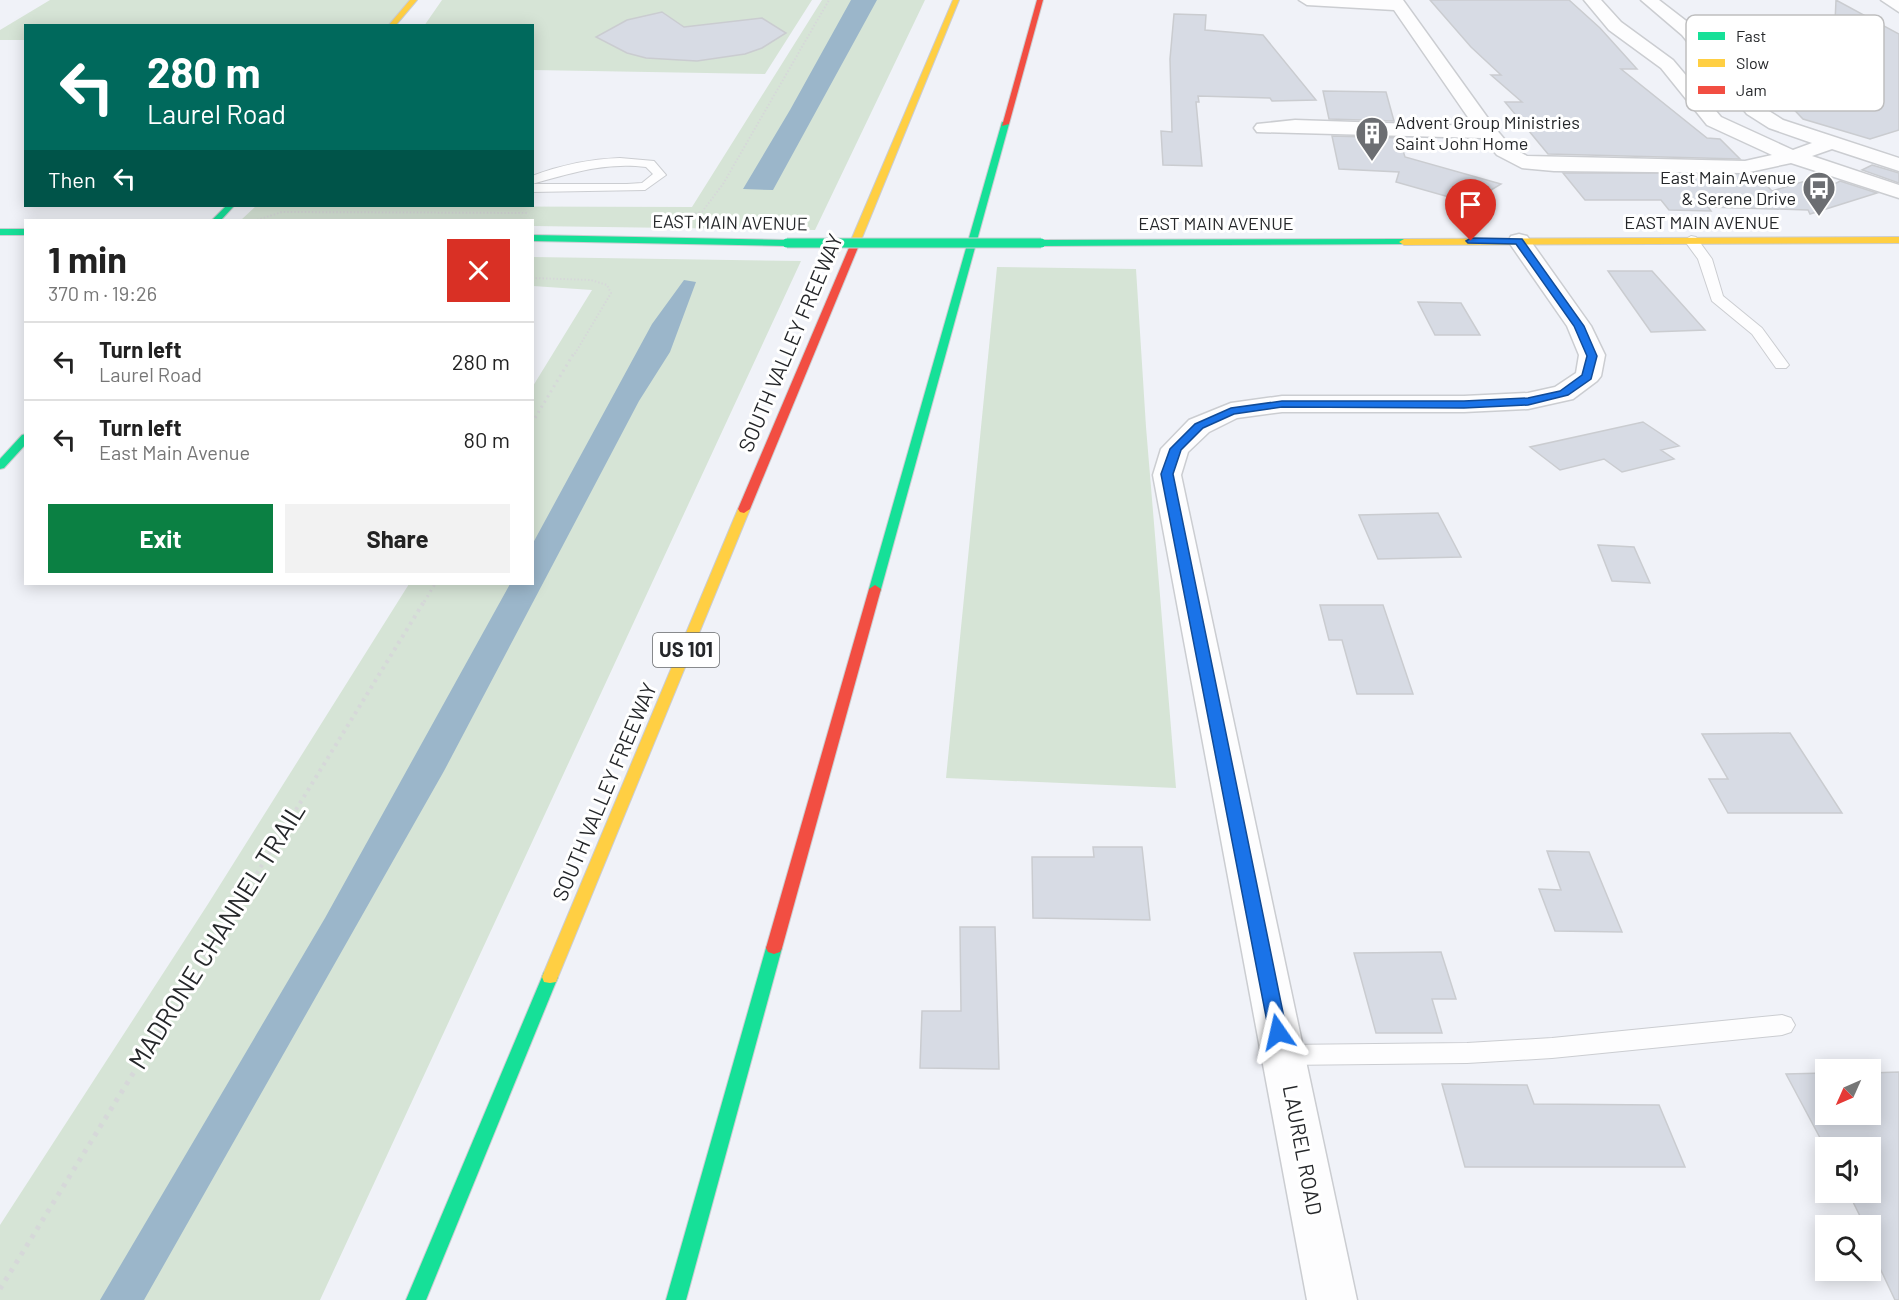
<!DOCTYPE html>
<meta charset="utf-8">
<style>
:root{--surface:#fff;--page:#f2f2f2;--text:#222;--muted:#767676;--line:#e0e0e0;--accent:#0b8043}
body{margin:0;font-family:Barlow,sans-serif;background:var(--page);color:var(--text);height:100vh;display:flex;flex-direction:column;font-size:22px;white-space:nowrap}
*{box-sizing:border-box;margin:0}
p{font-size:20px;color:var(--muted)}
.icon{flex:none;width:33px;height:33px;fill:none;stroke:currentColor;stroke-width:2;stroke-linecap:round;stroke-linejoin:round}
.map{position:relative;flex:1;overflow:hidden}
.sheet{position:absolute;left:24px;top:219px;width:510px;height:366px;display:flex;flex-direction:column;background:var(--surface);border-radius:0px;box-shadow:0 3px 15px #0003}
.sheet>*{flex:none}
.top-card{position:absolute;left:24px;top:24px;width:510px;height:183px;border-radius:0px;box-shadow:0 3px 15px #0003;background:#00695c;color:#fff;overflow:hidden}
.needle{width:39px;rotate:225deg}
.tools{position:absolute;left:1815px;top:1059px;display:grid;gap:12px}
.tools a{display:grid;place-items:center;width:66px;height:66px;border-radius:0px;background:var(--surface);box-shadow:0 3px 15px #0003;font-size:30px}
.pin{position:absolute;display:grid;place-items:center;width:51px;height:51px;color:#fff;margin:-62px -26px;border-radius:50% 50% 50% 0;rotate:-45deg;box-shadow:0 0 6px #0007}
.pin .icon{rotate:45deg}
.me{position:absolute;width:66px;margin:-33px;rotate:349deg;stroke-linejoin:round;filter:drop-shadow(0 0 4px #0008)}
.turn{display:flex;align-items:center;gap:21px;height:126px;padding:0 24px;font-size:27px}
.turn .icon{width:78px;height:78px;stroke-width:2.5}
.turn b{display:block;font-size:42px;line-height:51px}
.then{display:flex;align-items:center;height:57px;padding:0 24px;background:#0003;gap:12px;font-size:22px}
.round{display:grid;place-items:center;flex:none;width:63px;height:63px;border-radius:0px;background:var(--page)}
.head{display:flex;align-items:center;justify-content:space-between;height:102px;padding:0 24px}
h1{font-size:36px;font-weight:700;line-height:45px}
.cta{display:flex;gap:12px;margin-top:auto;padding:12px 24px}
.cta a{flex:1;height:69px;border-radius:0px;background:var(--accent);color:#fff;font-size:24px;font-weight:700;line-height:69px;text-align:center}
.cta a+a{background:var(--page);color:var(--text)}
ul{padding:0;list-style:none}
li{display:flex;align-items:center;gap:18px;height:78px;padding:0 24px;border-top:2px solid var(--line)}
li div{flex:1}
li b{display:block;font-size:22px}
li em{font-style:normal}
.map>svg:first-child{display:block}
.green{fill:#d6e4d6}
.water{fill:#9bb6ca}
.building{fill:#d7dbe4;stroke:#caccd0;stroke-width:1.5}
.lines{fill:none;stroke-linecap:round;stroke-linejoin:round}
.lane-casing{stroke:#cbcdd1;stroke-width:2}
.street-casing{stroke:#cbcdd1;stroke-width:3}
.fast-casing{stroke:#cbcdd1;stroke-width:2}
.slow-casing{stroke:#cbcdd1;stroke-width:2}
.jam-casing{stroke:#cbcdd1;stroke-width:2}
.path-far3{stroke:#d6d8d9;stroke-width:2;stroke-dasharray:1.5 2;stroke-linecap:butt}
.path-far2{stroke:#d6d8d9;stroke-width:3;stroke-dasharray:2 4;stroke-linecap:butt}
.path-far1{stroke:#d6d8d9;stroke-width:4;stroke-dasharray:3 4.5;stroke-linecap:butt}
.path{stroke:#d6d8d9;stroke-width:5;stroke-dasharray:4 6;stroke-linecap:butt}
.lane{fill:#fdfdfe;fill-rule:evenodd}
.street{fill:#fdfdfe;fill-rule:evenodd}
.fast{fill:#16e098;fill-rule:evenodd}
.slow{fill:#ffcf43;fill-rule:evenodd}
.jam{fill:#f24e42;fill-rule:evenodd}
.fast-bridge-casing{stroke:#cbcdd1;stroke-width:11;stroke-linecap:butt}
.fast-bridge{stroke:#16e098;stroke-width:9}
.route{fill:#1a73e8;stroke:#114b97;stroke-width:1.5}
.labels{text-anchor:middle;stroke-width:6;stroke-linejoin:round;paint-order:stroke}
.far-poi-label{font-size:18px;fill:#25272a;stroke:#fff;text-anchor:start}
.far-street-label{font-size:18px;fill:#25272a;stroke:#fff}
.shield{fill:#fff;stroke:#66686a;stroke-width:1.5}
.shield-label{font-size:20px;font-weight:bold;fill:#25272a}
.street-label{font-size:21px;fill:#25272a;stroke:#fff}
.near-street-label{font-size:26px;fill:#25272a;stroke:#fff}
.key{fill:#fff;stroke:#bebebf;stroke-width:1.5}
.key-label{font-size:16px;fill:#25272a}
</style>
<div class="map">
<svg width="1899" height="1300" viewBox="0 0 1899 1300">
<rect width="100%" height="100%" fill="#f0f2f8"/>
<path class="green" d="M50,0H411L388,25L26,26L25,40H0V30Z
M442,0H812L765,74L533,70L532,26H424Z
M822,0H925L815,230L533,226L532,220H241L256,206L692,207Z
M533,257L801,261L320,1300H0V1225L208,904L409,584H532L533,386L592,290L533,286Z
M997,267L1136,269L1146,427L1176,788L946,778Z"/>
<path class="water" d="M851,0H877L773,190L743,189L790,110Z
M684,280L696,282L670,352L639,401L444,771L144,1300H100L325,918L510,584H532L533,543L652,324Z"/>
<path class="building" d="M1430,0H1569L1600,28L1637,69H1621L1707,138L1720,139L1740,159L1548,154L1505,102H1522L1491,75H1501L1471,47Z
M1836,0L1899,34V130L1870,139L1803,119L1751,65L1833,67Z
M662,12L684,27L762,18L786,33L762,48L745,54L697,61L646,58L627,53L596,37L627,20Z
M1174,14L1206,15L1205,30L1263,35L1316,100L1272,101L1270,98L1198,96L1199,102H1196L1202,166L1163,165L1161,131L1172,132L1170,59Z
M1323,91L1386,92L1394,121L1329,119Z
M1332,136L1399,138L1405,157L1501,184L1470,203L1396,182L1399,172L1339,169Z
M1872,165L1899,173V183L1862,170Z
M1563,173H1754L1772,191L1812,179L1831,186L1840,181L1877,193L1810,214L1808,210L1708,207L1711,211L1669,210L1661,200H1585Z
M1608,271H1652L1705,330L1651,332Z
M1418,302L1461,303L1480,335H1435Z
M1643,422L1679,446L1661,450L1674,459L1622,472L1604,459L1560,470L1530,447Z
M1438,513L1461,557L1378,559L1359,515Z
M1598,545L1634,547L1650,583L1612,581Z
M1320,605H1383L1413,694H1357L1342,640H1329Z
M1790,733L1842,813H1728L1709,779H1728L1702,734Z
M1093,847H1142L1150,920L1033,918L1032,857H1094Z
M1547,851L1589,852L1622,932L1555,931L1539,889L1561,890Z
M960,927H995L999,1069L920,1068L922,1011H961Z
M1441,952L1456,999H1432L1442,1033H1376L1354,953Z
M1899,1072V1300H1895L1870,1247V1226H1865L1848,1192H1870V1148L1826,1149L1786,1074L1826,1073V1114H1870V1073Z
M1442,1084L1527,1085L1534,1104L1659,1105L1685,1167H1465Z"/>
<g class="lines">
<defs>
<path id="lane" d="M620,158L654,161L666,175L645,190L532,192V184H627L642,183L653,174L646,167C605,162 572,173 532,184V176C561,165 589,159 620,158Z
M1691,236L1696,237L1712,259L1723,296L1762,328L1789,365L1786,368H1776L1752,334L1712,301L1698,259L1684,240Z
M1782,1015L1791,1018L1795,1025L1791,1032L1782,1035L1552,1058L1467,1063L1283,1065L1274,1062L1270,1055L1274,1048L1283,1045L1467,1043L1552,1038Z"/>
<path id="street" d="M1299,0H1403L1495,128L1511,147L1527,156L1745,161L1772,155L1707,125L1661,68L1609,30L1584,0H1601L1621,22L1673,60L1721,117L1793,150L1812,143L1769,128L1747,114L1682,35L1641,0H1659L1694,27L1761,106L1783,120L1899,158V171L1832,149L1812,156L1899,185V198L1791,163L1745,173L1554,171L1522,168L1497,155L1482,138L1257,132L1254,128L1257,124L1295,120L1474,126L1394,10L1307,5Z
M1881,0H1899V12Z
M1519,234L1527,236L1591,326L1605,355L1601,376L1597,381L1573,399L1528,409L1464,412H1282L1237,418L1209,432L1188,452L1181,475L1357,1300H1307L1153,475L1161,449L1189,420L1231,403L1282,396H1464L1528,393L1555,387L1576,373L1579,355L1567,326L1508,241L1511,236Z"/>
<path id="fast" d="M1002,122L1009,124L881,589L880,592H870L869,589Z
M226,206H234L221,220H212Z
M0,229H26V235H0Z
M532,235L787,240L792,243L787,246L532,241Z
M1404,239L1409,242L1407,244L1041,246L1036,243L1041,240Z
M26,434V444L4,468L0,469V459L22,435Z
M774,942L780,944L782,948L686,1300H666L766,948L768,944Z
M550,971L556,972L558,977L426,1300H406L542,977L544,972Z"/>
<path id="slow" d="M410,0H417L395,26H388Z
M953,0H959L859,245L851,247L849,245Z
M1899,237V243L1404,245L1399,242L1404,239Z
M744,505L750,509L558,977L556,982L550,983L544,982L542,977L738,509Z"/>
<path id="jam" d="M1037,0H1043L1009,124L1002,126Z
M851,243L859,245L750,509L744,513L740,512L738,509Z
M875,585L881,589L782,948L780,952L774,954L768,952L766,948L869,589Z"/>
</defs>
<use href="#lane" class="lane-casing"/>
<use href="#street" class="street-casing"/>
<use href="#fast" class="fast-casing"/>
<use href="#slow" class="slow-casing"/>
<use href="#jam" class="jam-casing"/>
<path class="path-far3" d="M695,213L702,212L723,184L829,0
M257,220L282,212L528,213
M532,278L591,280L607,285L611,293L574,355"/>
<path class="path-far2" d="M532,423L574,353
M424,602L435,584"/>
<path class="path-far1" d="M233,912L425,600"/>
<path class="path" d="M0,1289L234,910"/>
<use href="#lane" class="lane"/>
<use href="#street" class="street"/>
<use href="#fast" class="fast"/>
<use href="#slow" class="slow"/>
<use href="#jam" class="jam"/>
<defs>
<path id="fast-bridge" d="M787,243H1041"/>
</defs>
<use href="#fast-bridge" class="fast-bridge-casing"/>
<use href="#fast-bridge" class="fast-bridge"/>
</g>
<path class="route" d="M1471,238L1522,239L1584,326L1597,356L1591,379L1568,395L1528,405L1464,408L1282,407L1234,414L1203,428L1181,450L1173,474L1287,1032L1284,1037H1272L1269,1032L1161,474L1170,449L1195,424L1231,408L1282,401H1464L1528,398L1560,391L1582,375L1587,356L1574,326L1516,244L1468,243L1466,241Z"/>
<defs>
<symbol id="building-pin" viewBox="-11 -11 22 30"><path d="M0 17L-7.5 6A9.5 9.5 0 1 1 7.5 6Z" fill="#6c6e72" stroke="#fff"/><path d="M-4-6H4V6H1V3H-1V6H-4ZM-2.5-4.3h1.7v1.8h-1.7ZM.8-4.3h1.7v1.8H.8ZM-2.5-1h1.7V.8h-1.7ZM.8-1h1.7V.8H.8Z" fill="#fff"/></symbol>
<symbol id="bus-pin" viewBox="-11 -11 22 30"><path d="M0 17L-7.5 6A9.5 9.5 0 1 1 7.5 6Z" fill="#6c6e72" stroke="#fff"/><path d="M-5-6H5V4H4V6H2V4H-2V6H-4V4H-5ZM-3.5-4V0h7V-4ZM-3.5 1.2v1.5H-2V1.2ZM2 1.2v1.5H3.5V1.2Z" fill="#fff"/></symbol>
</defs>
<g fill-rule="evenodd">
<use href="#building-pin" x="1353" y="114" width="38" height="52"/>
<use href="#bus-pin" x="1800" y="169" width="38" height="52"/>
</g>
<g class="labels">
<g class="far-poi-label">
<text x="1395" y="129">Advent Group Ministries<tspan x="1395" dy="21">Saint John Home</tspan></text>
<text x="1796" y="184" text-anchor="end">East Main Avenue<tspan x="1796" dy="21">&amp; Serene Drive</tspan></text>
</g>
<g class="far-street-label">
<text transform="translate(730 223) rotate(1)" y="6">EAST MAIN AVENUE</text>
<text x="1702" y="229">EAST MAIN AVENUE</text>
<text x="1216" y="230">EAST MAIN AVENUE</text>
</g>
<rect class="shield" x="653" y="633" width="66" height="34" rx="4.5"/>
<g class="shield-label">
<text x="686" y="657">US 101</text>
</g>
<g class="street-label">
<text transform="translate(791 343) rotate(-67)" y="7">SOUTH VALLEY FREEWAY</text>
<text transform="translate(605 792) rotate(-67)" y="7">SOUTH VALLEY FREEWAY</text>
<text transform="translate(1302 1150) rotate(79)" y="7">LAUREL ROAD</text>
</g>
<g class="near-street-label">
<text transform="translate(217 936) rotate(-58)" y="9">MADRONE CHANNEL TRAIL</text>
</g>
</g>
<rect x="1686" y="15" width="198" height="96" rx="9" class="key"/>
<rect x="1698" y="32" width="27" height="8" fill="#16e098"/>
<rect x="1698" y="59" width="27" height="8" fill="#ffcf43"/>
<rect x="1698" y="86" width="27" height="8" fill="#f24e42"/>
<g class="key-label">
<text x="1736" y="42">Fast</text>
<text x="1736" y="69">Slow</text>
<text x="1736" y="96">Jam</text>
</g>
</svg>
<div class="tools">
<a><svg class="needle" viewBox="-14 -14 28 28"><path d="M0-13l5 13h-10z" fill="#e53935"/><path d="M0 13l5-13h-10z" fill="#767676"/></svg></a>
<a><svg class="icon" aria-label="sound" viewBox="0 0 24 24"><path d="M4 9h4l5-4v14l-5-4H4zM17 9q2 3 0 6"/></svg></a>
<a><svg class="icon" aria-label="search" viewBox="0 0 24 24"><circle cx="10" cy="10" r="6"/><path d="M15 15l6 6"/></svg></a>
</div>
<div class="pin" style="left:1471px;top:241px;background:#d93025"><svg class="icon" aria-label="arrive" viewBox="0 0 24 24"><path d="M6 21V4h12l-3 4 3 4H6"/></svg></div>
<svg class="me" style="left:1278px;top:1032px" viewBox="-20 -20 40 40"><path d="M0-17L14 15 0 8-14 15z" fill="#1a73e8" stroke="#fff" stroke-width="4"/></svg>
<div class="top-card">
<div class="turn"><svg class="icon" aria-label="left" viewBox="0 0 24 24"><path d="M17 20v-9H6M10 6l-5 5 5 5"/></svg><div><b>280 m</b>Laurel Road</div></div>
<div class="then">Then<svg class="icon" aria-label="left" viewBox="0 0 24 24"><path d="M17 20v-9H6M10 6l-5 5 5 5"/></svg></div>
</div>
<section class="sheet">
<div class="head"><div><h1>1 min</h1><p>370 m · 19:26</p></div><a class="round" style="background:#d93025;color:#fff"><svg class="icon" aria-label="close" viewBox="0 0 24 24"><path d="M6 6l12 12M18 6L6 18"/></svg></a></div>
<ul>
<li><svg class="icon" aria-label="left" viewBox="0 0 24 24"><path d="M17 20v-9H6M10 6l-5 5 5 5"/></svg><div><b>Turn left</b><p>Laurel Road</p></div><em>280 m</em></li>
<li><svg class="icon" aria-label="left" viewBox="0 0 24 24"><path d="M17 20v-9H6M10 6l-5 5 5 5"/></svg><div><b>Turn left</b><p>East Main Avenue</p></div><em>80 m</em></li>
</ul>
<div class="cta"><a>Exit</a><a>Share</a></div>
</section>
</div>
